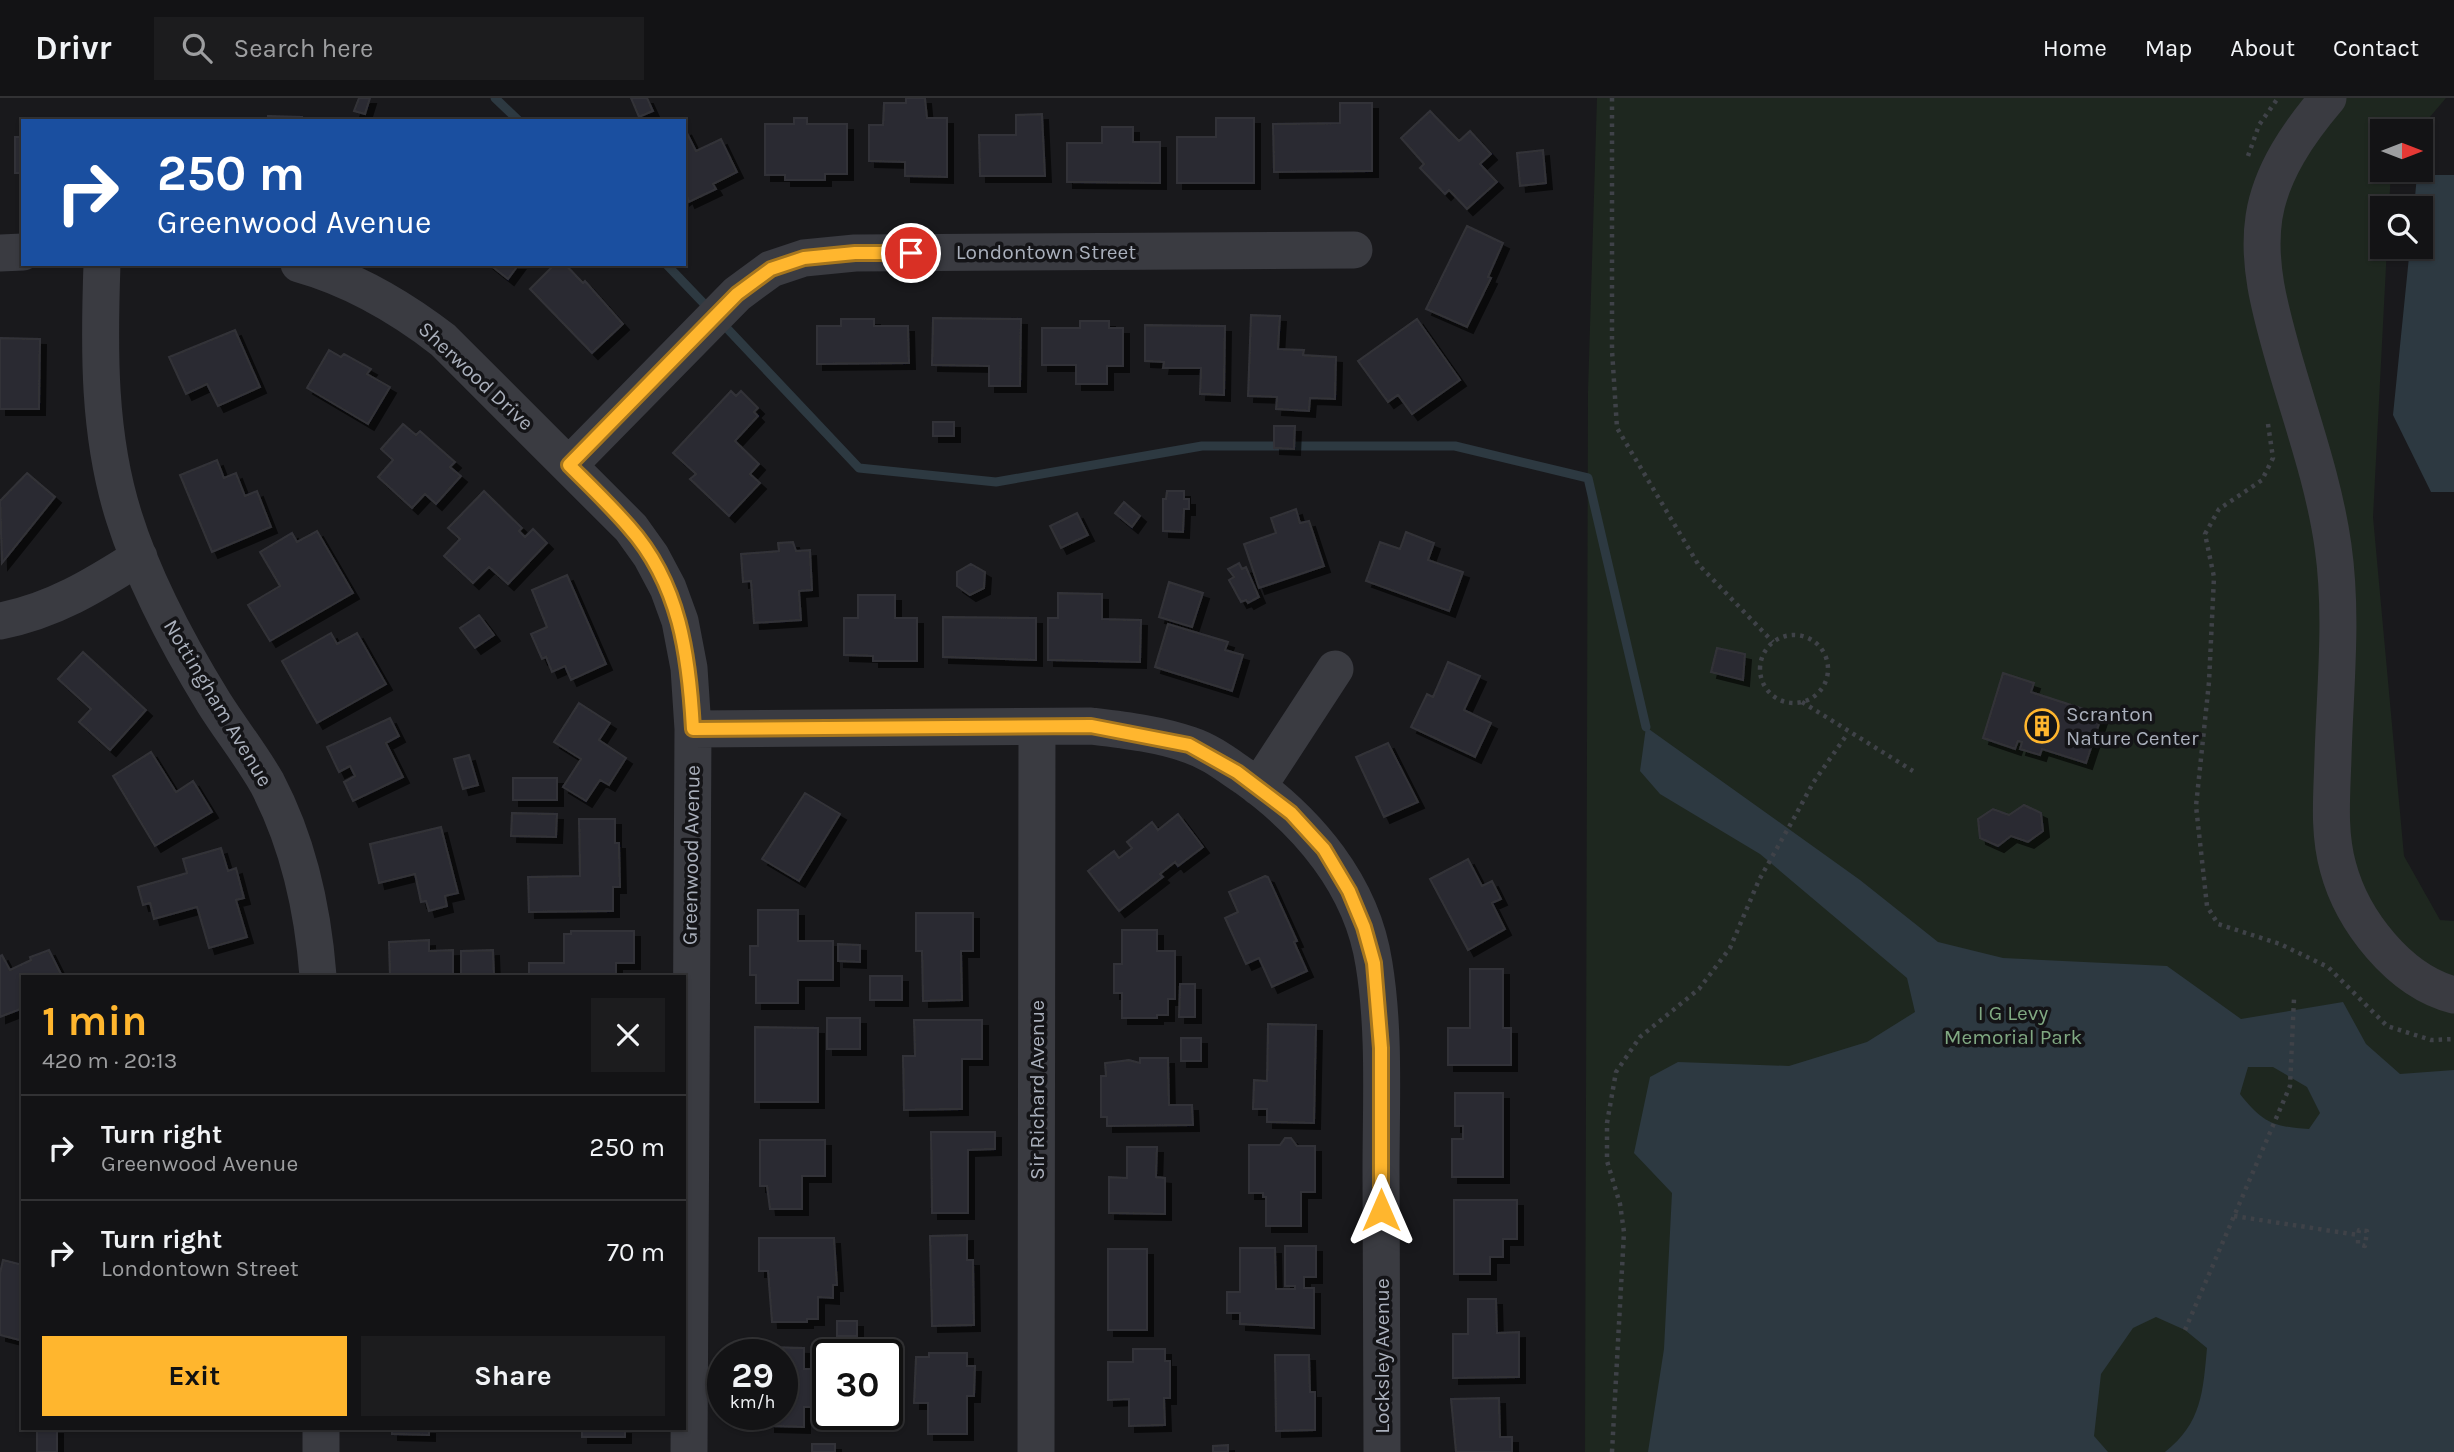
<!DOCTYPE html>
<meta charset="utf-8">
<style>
:root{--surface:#131315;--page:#1c1c1e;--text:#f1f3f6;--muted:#9d9ea0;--line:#323234;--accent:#ffb62e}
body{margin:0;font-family:Karla,sans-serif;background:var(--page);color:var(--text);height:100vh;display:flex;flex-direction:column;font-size:26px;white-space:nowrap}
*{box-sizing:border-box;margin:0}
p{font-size:23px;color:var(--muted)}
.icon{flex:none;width:38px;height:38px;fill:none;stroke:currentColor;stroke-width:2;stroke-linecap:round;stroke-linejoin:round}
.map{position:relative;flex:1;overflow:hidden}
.side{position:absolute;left:21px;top:877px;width:665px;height:455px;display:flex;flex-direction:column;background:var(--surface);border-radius:0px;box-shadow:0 2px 5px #0004,0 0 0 2px var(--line)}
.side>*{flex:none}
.hud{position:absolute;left:21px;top:21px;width:665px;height:147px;border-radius:0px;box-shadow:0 2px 5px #0004,0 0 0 2px var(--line);background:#1a4fa0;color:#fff;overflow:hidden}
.needle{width:46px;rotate:90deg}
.tools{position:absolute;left:2370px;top:21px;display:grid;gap:14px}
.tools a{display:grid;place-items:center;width:63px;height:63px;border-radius:0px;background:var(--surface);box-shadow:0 2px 5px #0004,0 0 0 2px var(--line);font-size:35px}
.speed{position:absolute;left:707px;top:1241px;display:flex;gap:14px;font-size:35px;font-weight:700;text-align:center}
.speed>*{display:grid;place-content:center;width:91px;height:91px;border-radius:50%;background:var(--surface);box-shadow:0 2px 5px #0004,0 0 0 2px var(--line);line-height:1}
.speed small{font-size:18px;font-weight:400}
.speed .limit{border:4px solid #111;border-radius:10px;background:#fff;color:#111}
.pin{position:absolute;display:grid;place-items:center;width:60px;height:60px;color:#fff;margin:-30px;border:4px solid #fff;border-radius:50%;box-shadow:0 2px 7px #0007}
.me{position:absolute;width:77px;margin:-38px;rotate:0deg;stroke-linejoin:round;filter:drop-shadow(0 0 5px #0008)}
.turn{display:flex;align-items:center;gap:24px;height:147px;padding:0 21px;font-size:32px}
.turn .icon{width:91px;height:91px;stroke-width:2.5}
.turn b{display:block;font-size:49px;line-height:60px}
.round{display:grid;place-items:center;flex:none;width:74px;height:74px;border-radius:0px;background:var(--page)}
.headline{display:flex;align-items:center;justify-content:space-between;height:119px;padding:0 21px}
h1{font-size:42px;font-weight:700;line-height:52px;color:var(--accent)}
.button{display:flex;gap:14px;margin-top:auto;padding:14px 21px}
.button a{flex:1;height:80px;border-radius:0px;background:var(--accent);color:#111;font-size:28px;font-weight:700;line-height:80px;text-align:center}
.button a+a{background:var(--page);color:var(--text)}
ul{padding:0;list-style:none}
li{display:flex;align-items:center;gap:21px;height:105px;padding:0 21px;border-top:2px solid var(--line)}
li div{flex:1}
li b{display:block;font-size:26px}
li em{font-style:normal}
header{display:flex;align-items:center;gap:42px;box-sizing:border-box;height:98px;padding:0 35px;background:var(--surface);border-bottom:2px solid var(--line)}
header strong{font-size:33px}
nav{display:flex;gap:38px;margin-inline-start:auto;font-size:24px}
.search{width:490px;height:63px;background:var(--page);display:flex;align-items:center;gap:18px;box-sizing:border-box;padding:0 24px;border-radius:0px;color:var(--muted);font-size:26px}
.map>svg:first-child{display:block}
.green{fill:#1e271f}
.water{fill:#2d3941;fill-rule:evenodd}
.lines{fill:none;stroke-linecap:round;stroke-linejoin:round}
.stream{stroke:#2d3941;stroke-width:9}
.building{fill:#2c2c30;stroke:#333338;stroke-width:2;filter:url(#shadow)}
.path{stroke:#3f4248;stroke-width:4.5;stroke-dasharray:3.5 5;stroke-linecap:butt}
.minor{stroke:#3a3b41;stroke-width:37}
.route-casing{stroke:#a6761e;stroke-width:18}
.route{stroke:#ffb62e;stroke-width:12}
.labels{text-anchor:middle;stroke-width:7;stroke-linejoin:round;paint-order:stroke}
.street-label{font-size:21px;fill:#aab0bc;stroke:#141417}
.poi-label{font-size:21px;fill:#aab0bc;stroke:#141417;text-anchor:start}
.park-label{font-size:21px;fill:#80a982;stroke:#141417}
</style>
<header>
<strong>Drivr</strong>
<div class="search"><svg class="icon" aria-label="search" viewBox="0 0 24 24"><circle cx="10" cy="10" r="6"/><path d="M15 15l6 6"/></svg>Search here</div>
<nav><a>Home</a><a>Map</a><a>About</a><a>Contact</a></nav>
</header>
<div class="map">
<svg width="2454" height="1354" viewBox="0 0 2454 1354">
<defs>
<filter id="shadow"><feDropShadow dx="6" dy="6" stdDeviation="0" flood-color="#0009"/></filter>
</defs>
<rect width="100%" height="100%" fill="#19191c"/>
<path class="green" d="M1597,0H2446L2418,33H2382V72H2391L2389,110H2382V149H2387L2373,419L2404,758L2440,822L2454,823V1354H1585L1588,294Z"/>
<path class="water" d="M2417,77H2454V394H2431L2393,317L2410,149H2420V110H2414Z
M1646,629L1860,782L1938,844L2003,860L2167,868L2241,921L2343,904L2366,946L2400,976L2454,972V1354H2165C2202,1325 2203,1293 2207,1250L2185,1232L2156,1219L2133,1230L2101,1276L2094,1338L2108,1354H1648L1664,1251L1672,1095L1634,1055L1650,979L1678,964L1789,968L1867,944L1915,914L1907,880L1760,756L1660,696L1640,673ZM2273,969L2307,989L2320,1015L2309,1031C2273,1029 2262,1024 2240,996L2248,969Z"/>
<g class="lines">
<path class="stream" d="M495,0L519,23
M666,166L710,212
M722,225L859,370L996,384L1202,348H1455L1588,380L1646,629"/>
</g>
<path class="building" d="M359,0H370L365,16L354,13Z
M631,0H647L653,13L639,19Z
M906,0H925L927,20H947V79L905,78V64L869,63V27H883L884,5H906Z
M1340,5H1372V73L1274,74L1273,26L1340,25Z
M1430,13L1459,43L1470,33L1491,56L1480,66L1497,84L1467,111L1449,92L1445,96L1420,70L1424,66L1401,40Z
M1042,16L1045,78H980L979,37H1016V17Z
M268,18L302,19V23H268Z
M146,20H175V23H146Z
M794,20H807V26H847V76H825V82H785V77H765V26H794Z
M1216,20H1254V85H1177V39H1216Z
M1102,29H1133V44H1160V85L1067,84V45H1102Z
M685,31L696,53L721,41L737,74L713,86L716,91L689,104L687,99L684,101Z
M15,39H23V75H15Z
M1543,52L1546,85L1520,88L1517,55Z
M1467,128L1503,145L1488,179L1491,180L1467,229L1426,211Z
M489,166H519L508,181Z
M555,166H565L583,185L585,183L623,226L592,255L530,191Z
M1251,217L1280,218L1278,251L1304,252L1303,257L1336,259L1335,301L1310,300L1309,313L1276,311L1277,299L1248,298Z
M933,220L1021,221L1020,288H989V268L932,267Z
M841,221H874V228H908L909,265L817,266V228H841Z
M1417,221L1460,282L1412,316L1398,297L1388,304L1358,263Z
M1080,223H1109V230H1123V268H1107V286H1076V267H1042V230H1080Z
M1145,227L1225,228L1224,297L1200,296L1201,270H1163L1164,264L1145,263Z
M235,232L260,289L218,308L207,286L186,296L169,259Z
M0,240L40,241L39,311H0Z
M329,252L341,259L344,256L371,271L367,276L390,289L368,326L307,290Z
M731,293L736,298L741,293L758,310L754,314L758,318L735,343L759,366L750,376L760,385L729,418L690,381L696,376L673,355Z
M933,324H954V338H933Z
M403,326L416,337L420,333L455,364L450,369L461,378L436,406L425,396L412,410L378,379L393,362L381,351Z
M1274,328H1295L1294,351L1274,350Z
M217,362L224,380L236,375L245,398L257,393L271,429L212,454L180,377Z
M27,375L55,399L2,465L0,403Z
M484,393L522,430L519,433L525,439L533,431L547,445L508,486L489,469L473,485L444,458L460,441L448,430Z
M1167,393H1184V401H1189V411H1184L1183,434L1163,433V401H1166Z
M1124,404L1140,418L1132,429L1115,415Z
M1296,411L1300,425L1309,423L1324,468L1259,490L1244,446L1276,435L1271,420Z
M1077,415L1088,437L1061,450L1050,428Z
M317,433L353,495L270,543L248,507L280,488L260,454L292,435L297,444Z
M1406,434L1434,445L1428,462L1463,474L1449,513L1366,483L1380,444L1400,451Z
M793,444L796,453L810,452L812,492L799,493L801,522L754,525L751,483L743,484L741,456L779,453L778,445Z
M1239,465L1242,471L1246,469L1259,499L1248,505L1246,502L1241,504L1229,482L1234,479L1228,471Z
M971,466L985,474L984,490L970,497L957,488V474Z
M567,477L606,566L571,582L565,568L552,574L546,559L542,561L531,536L547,529L532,492Z
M1169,484L1203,495L1192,529L1159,519Z
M1058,495L1102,496V521L1141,522L1140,564L1048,562V520H1058Z
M858,497H895V520H917V563H873V558L844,557V520H858Z
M479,517L494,537L475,550L460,530Z
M943,519L1036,520V562L943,559Z
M1168,526L1228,544L1225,552L1243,557L1232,593L1155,569Z
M331,535L337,546L357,535L386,586L317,625L282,563Z
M1717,550L1745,556L1743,582L1711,574Z
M83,554L146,612L110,652L79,624L91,611L58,581Z
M1448,564L1480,578L1464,612L1491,625L1475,659L1411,629L1427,596L1433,599Z
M2003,575L2034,585L2031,594L2102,617L2086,665L2042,651L2040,657L2020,651L2022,644L2018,643L2015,651L1983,640Z
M579,605L610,625L599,642L626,660L609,687L600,682L586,703L563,689L581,661L554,644Z
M390,620L399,638L386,645L403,679L353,703L344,684L355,678L350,668L339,674L327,649Z
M1388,645L1418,704L1384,719L1356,659Z
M151,654L176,694L193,683L212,714L155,748L113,678Z
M469,657L478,687L463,691L454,661Z
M513,680H557V702H513Z
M805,695L840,716L799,783L762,761Z
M2024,707L2041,715L2043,733L2028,744L2011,738L1998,748L1980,740L1978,721L1993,711L2009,717Z
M512,715L557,716L556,739L511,738Z
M1178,716L1203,749L1178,768L1175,764L1160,776L1163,779L1119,813L1088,773L1114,753L1119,760L1132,750L1127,744L1152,724L1158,732Z
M579,721H615V745H619L620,789H613V813L529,814L528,779L580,778Z
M441,729L458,795L445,798L447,808L429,813L426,803L421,804L415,776L379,785L370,746Z
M221,750L228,773L236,770L244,800L236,802L247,839L209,850L197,809L154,821L150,805L143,807L138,789L187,775L183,761Z
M1468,761L1482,788L1492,783L1501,801L1492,805L1505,831L1468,852L1430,781Z
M1265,778L1268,779L1297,843L1294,844L1307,873L1272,889L1259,860L1246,866L1225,820L1238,814L1229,794Z
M758,812H798V843H833V882H798V905H756V877H750V848H758Z
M916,815H973V853H961L962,902L923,903L922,853H916Z
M1122,832H1157V853H1175V901H1168V917H1157V920H1122V895H1114V866H1122Z
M571,833H634V865H616V878H529V865H564V836H571Z
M429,842V853L453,852V878H390L389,844Z
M838,846L860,847V864L838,863Z
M49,852L62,878H23V910L0,919V858L2,857L10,872L31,862L30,859Z
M493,852L494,878H461V853Z
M1470,871H1503V930H1511V967H1448V930H1470Z
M870,878H902V902H870Z
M1180,886H1195V919H1179Z
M827,920H860V951H827Z
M914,922H982V961H962V1011L904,1012L903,958H915Z
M1268,926L1316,927L1314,1025L1267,1024V1011H1253L1254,982L1267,983Z
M755,929L818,930V1004H755Z
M1181,940H1201V963H1181Z
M1140,960H1168L1169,1007H1192L1193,1027L1107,1028V1019H1101V978H1106L1105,965L1129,962L1140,965Z
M1455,995H1503V1079H1452V1041H1463V1028H1455Z
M931,1034H995V1051L968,1052V1115H932Z
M1285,1040H1291L1297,1048H1315V1094H1301V1128H1266V1099H1263V1095H1249V1047H1280Z
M760,1042H825V1078H802V1111H770L767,1088H760Z
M1127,1049H1157L1156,1079L1165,1080V1116L1109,1115V1079L1127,1080Z
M1454,1102H1517V1141H1503V1159H1490V1176H1454Z
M967,1137V1162H973L974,1227L932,1228L930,1138Z
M759,1140H834L837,1187H833V1200L818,1199V1221H807V1224H772L768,1173H759Z
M1285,1148H1316V1179H1304V1190H1314V1230L1240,1226V1215H1227V1194H1240V1150H1275L1276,1191H1295V1188H1285Z
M1108,1151H1147V1232H1108Z
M3,1162L23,1167V1243L0,1237V1175Z
M1468,1201H1496L1497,1235L1519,1234V1279L1453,1280V1236H1468Z
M837,1223H857V1238H837Z
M836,1248H857V1256H835Z
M768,1249L804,1250V1271H826L827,1309H804V1329L769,1328V1316H782V1256H768Z
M1133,1251H1165V1263H1170V1300H1164L1165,1327L1129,1328V1301L1108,1302V1264H1133Z
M929,1255H967V1268H975L974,1298H967V1336H928V1305H914L916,1259H929Z
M1275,1257H1309L1310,1294H1315V1332L1276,1333Z
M1499,1300L1500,1339H1512V1354H1456L1451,1301Z
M37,1330H57V1354H37Z
M392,1330H429V1337L392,1336Z
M582,1330H625V1339H582Z
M812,1346H835V1354H812Z
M1228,1347V1354H1213V1348Z"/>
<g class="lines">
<path class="path" d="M1612,0V252L1617,330L1698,466L1773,544
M2248,58L2259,27L2278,0
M2268,326L2273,360L2262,382L2219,411L2205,436L2214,479L2209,584L2196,708L2207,808L2218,826L2280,846L2328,869L2387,928L2431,942L2454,941
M1760 571a34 34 0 1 1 68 0a34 34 0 1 1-68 0Z
M1802,604L1913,673
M2234,1118L2358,1137L2359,1132L2367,1133L2365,1148L2358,1146V1137
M2185,1232L2290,988L2294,901
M1612,1354L1624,1134L1620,1106L1607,1063V1025L1616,974L1640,939L1699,891L1730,850L1759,782L1794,720L1813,685L1848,635"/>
<path class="minor" d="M2328,0C2299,34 2271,74 2264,119C2257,165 2270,211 2282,254C2300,318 2324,383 2333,448C2343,518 2335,589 2333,659C2332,696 2328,733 2338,769C2352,822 2399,883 2454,897
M0,155L23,154
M102,166C99,251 98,337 124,419C144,483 179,548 214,605C231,632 251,657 267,685C298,744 313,812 318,878
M299,166C353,181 399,208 443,242L631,430L651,458L668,490L680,523L689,570L693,631L689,1354
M569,367L737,196L771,171L804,160L855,155L1354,152
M0,523C53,513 95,487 139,459
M693,631L1091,628C1124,632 1159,636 1190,647C1211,654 1227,667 1245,679C1308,724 1362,787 1374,866C1385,933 1381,1005 1381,1073C1382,1166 1382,1260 1382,1354
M1258,689L1335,571
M321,1354V1330
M1036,1354L1037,629"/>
</g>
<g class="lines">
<defs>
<path id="route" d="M911,155H855L804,160L771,171L737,196L569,367C589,387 610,407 629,429C680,486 689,558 693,631L1091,628L1189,647L1237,674L1291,715L1324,751L1349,793L1364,829L1374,865L1381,950V1112"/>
</defs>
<use href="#route" class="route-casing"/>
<use href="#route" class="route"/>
</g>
<defs>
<symbol id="building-ring" viewBox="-11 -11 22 22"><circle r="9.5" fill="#141417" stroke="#ffb62e" stroke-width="1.5"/><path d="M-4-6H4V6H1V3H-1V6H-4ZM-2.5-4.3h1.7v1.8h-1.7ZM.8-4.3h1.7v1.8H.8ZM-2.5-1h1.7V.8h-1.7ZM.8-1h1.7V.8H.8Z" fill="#ffb62e"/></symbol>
</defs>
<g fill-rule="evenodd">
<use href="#building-ring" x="2023" y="609" width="38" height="38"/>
</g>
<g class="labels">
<g class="street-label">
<text x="1046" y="161">Londontown Street</text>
<text transform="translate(476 278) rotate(43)" y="7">Sherwood Drive</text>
<text transform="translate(218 605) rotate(59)" y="7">Nottingham Avenue</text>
<text transform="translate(691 757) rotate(-89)" y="7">Greenwood Avenue</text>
<text transform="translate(1037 992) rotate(-90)" y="7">Sir Richard Avenue</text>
<text transform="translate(1382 1258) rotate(-90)" y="7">Locksley Avenue</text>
</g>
<g class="poi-label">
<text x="2066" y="623">Scranton<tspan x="2066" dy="24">Nature Center</tspan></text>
</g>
<g class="park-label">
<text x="2013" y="922">I G Levy<tspan x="2013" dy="24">Memorial Park</tspan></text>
</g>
</g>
</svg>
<div class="tools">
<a><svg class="needle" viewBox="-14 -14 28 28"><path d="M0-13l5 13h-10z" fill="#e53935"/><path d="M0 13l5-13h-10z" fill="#9d9ea0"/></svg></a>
<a><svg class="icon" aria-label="search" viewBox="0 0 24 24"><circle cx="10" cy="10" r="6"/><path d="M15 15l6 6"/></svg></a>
</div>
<div class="speed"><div>29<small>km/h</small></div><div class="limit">30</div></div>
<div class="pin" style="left:911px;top:155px;background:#d93025"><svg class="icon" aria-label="arrive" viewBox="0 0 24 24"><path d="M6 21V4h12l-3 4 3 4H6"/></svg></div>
<svg class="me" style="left:1381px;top:1112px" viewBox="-20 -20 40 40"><path d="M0-17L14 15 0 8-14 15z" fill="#ffb62e" stroke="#fff" stroke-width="4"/></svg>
<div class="hud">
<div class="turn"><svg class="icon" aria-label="right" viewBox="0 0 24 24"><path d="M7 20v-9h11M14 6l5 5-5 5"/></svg><div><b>250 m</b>Greenwood Avenue</div></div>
</div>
<section class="side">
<div class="headline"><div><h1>1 min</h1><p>420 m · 20:13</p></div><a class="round"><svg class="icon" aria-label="close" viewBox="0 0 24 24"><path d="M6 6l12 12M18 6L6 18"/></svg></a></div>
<ul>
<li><svg class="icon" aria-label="right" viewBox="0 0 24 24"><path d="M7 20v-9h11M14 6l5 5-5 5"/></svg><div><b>Turn right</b><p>Greenwood Avenue</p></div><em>250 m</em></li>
<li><svg class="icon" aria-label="right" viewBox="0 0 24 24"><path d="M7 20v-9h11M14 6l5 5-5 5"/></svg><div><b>Turn right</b><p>Londontown Street</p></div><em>70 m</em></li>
</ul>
<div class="button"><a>Exit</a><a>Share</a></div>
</section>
</div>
